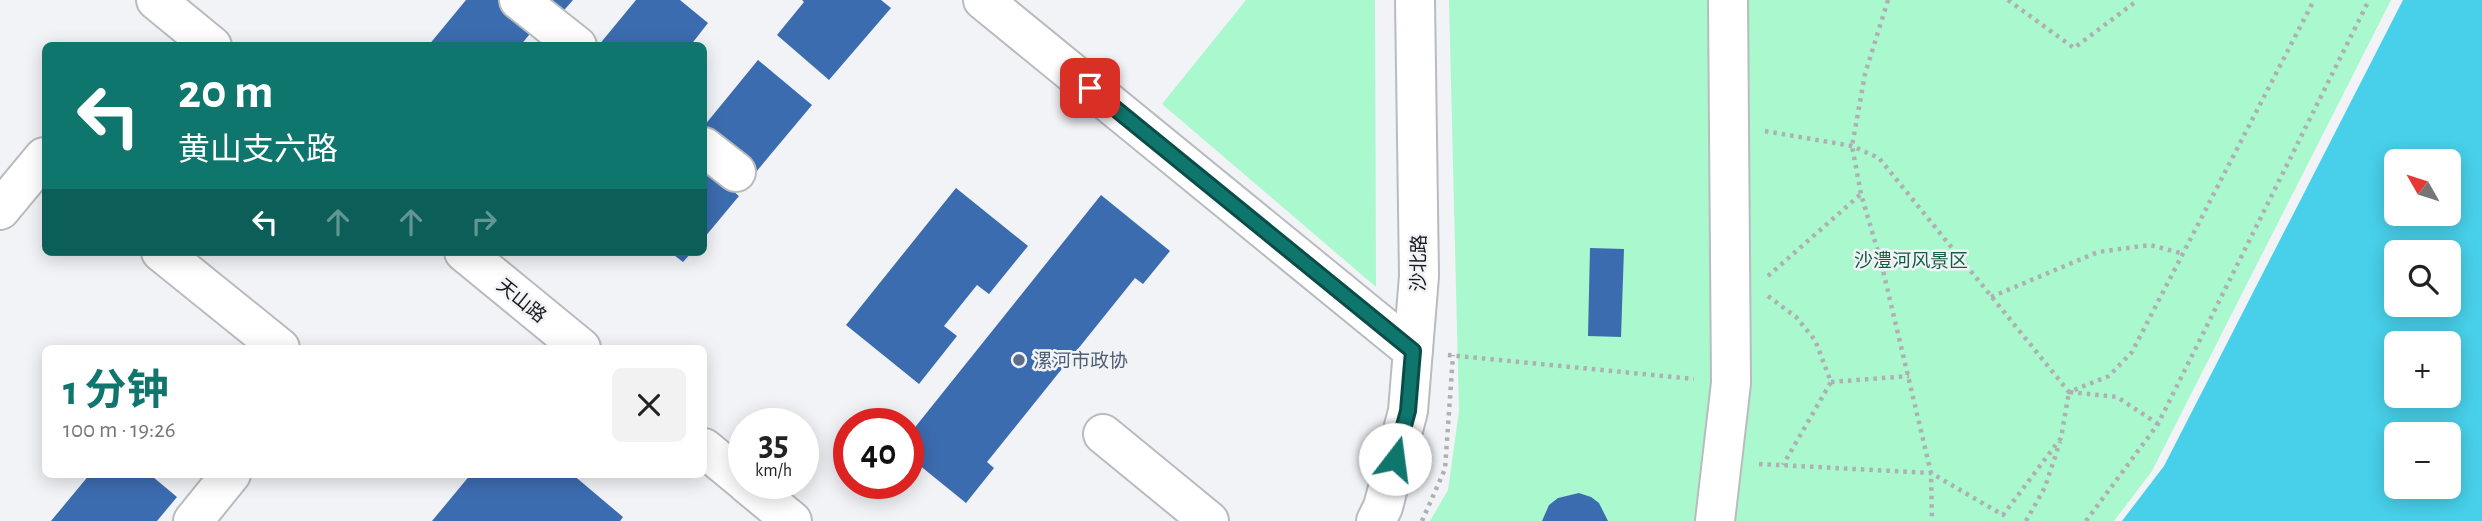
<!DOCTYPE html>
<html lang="zh">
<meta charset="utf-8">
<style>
:root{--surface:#fff;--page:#f2f2f2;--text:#222;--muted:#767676;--accent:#0f766e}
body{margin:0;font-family:"Alegreya Sans","Noto Sans SC",sans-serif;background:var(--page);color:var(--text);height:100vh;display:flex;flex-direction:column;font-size:26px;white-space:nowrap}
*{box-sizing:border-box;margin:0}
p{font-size:23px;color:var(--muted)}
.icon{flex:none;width:38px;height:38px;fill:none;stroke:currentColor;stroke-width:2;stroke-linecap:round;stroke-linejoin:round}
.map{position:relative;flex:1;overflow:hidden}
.details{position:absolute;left:42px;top:345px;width:665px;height:133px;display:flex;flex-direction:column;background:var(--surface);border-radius:10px;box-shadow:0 4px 18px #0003}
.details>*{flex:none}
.guide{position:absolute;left:42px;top:42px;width:665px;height:214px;border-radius:10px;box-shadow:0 4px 18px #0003;background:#0f766e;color:#fff;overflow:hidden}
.needle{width:46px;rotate:309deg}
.controls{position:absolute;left:2384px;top:149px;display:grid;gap:14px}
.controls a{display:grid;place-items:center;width:77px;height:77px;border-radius:10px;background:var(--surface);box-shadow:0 4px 18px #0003;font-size:35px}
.speed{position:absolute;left:728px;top:408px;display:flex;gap:14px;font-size:35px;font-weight:700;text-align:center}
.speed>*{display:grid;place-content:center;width:91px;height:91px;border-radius:50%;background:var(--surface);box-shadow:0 4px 18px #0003;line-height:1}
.speed small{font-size:18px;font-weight:400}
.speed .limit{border:10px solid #d22;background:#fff;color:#111}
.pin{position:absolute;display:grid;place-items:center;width:60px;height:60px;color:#fff;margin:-30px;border-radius:14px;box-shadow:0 4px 10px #0006}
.me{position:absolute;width:77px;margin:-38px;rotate:15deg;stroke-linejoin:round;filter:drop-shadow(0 0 5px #0008)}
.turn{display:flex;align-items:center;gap:24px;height:147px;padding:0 21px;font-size:32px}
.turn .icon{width:91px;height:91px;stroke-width:2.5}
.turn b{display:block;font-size:49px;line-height:60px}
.lanes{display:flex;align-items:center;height:66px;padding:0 21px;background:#0003;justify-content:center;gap:35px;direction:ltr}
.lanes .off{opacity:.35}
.round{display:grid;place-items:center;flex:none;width:74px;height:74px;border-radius:10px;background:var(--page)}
.headline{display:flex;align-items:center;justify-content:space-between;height:119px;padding:0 21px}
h1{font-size:42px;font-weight:700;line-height:52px;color:var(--accent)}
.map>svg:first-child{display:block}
.green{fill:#aaf8cd}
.water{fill:#48d0ea;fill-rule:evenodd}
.building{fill:#3c6cb0}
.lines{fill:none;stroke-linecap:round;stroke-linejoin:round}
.minor-casing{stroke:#b9bbbf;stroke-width:42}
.path{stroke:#afb0b3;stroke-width:4.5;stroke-dasharray:3.5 5;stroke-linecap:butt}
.minor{stroke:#fff;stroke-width:38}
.route-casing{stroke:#0a4d48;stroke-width:18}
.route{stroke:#0f766e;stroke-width:12}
.service-dot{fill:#5c6f8a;stroke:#f1f3f7;stroke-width:2.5}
.labels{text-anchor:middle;stroke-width:5;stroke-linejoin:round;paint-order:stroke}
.park-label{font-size:19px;fill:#145f3e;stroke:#f1f3f7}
.street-label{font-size:19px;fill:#18191a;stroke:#f1f3f7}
.service-label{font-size:19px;fill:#4e5e75;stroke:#f1f3f7;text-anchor:start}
</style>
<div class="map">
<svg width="2482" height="521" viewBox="0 0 2482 521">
<rect width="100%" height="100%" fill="#f1f3f7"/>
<path class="green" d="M1246,0H1375L1376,287L1162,104Z
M1449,0H2391L2152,471L2114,521H1430L1448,490L1459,411Z"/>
<path class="water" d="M2403,0H2482V521H2122L2164,466ZM2396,161H2448V214H2396ZM2396,252H2448V304H2396ZM2396,343H2448V396H2396ZM2448,434V486H2396V434Z"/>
<path class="building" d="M466,0H498L533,30L520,46H428Z
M540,0H573L559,16Z
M636,0H680L708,23L690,46H598Z
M802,0H881L891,8L829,80L777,35L804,2Z
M758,60L812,105L756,172L704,126Z
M704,166L739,196L704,238Z
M956,188L1028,246L989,294L977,285L944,326L957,336L919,384L846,325Z
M1101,195L1170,251L1143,284L1135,278L987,462L994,468L966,503L908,456V436Z
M1590,248L1624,249L1621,337L1588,336Z
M670,252H692L683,262Z
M90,474H155L153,477L177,497L157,521H51Z
M471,474H572L623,517L620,521H432Z
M1579,493L1591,497L1599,503L1608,521H1542L1549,505L1558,498Z"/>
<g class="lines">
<defs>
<path id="minor" d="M156,0L212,46
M519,0L577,46
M983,0L1413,351
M704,147L736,172
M0,210L44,157L46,158
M161,252L280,348
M464,252L581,348
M1103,434L1209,521
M704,448L744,481
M746,483L792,521
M193,521L231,474
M1376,521L1383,507L1408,411L1419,276L1415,0
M1715,521L1731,383L1728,0"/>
</defs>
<use href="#minor" class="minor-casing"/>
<path class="path" d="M1888,0L1865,74L1852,146L1861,194L1881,262L1931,473L1932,521
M2008,0L2074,48L2138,0
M1765,131L1852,146L1879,158L2069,392L2109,376L2132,352L2314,0
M1768,276L1861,194
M1768,296L1796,317L1815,340L1831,382L1783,465
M1991,297L2098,252L2150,245L2184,254
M1448,355L1694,379
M1831,382L1909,376
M1759,464L1931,473L2003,515L2061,438L2069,392L2117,397L2158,424
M1422,521L1445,469L1453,355
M2026,521L2045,487L2060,442
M2086,521L2158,424L2369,0"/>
<use href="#minor" class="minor"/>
</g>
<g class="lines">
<defs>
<path id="route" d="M1090,88L1413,351L1408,411L1395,459"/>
</defs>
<use href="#route" class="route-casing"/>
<use href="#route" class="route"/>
</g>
<circle class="service-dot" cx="1019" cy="360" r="7"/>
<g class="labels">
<g class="park-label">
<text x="1911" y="267">沙澧河风景区</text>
</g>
<g class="street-label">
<text transform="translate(1418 263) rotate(-89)" y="7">沙北路</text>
<text transform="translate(522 300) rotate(39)" y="7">天山路</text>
</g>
<g class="service-label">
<text x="1033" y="367">漯河市政协</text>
</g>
</g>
</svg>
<div class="controls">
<a><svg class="needle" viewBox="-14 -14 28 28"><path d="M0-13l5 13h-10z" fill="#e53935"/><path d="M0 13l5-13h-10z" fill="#767676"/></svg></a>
<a><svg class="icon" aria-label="search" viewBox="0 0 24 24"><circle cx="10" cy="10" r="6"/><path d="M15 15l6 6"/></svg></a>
<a>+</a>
<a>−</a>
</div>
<div class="speed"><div>35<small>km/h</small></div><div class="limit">40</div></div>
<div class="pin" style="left:1090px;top:88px;background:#d93025"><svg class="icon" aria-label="arrive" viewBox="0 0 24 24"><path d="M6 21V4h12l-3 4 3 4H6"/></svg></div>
<svg class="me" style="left:1395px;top:459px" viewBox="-20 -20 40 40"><circle r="19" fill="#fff"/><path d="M0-13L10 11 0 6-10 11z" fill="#0f766e"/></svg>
<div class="guide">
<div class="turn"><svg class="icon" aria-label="left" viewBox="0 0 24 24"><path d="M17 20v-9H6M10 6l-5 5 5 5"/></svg><div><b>20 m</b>黄山支六路</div></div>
<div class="lanes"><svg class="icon" aria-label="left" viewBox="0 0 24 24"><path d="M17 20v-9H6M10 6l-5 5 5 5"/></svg><svg class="icon off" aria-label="ahead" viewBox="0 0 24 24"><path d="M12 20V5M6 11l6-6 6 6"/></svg><svg class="icon off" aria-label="ahead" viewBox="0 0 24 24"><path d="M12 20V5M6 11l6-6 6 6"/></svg><svg class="icon off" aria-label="right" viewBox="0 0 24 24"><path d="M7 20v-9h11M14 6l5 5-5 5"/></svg></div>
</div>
<section class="details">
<div class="headline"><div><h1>1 分钟</h1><p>100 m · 19:26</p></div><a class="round"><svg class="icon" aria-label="close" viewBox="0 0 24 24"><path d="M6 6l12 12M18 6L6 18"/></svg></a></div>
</section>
</div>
